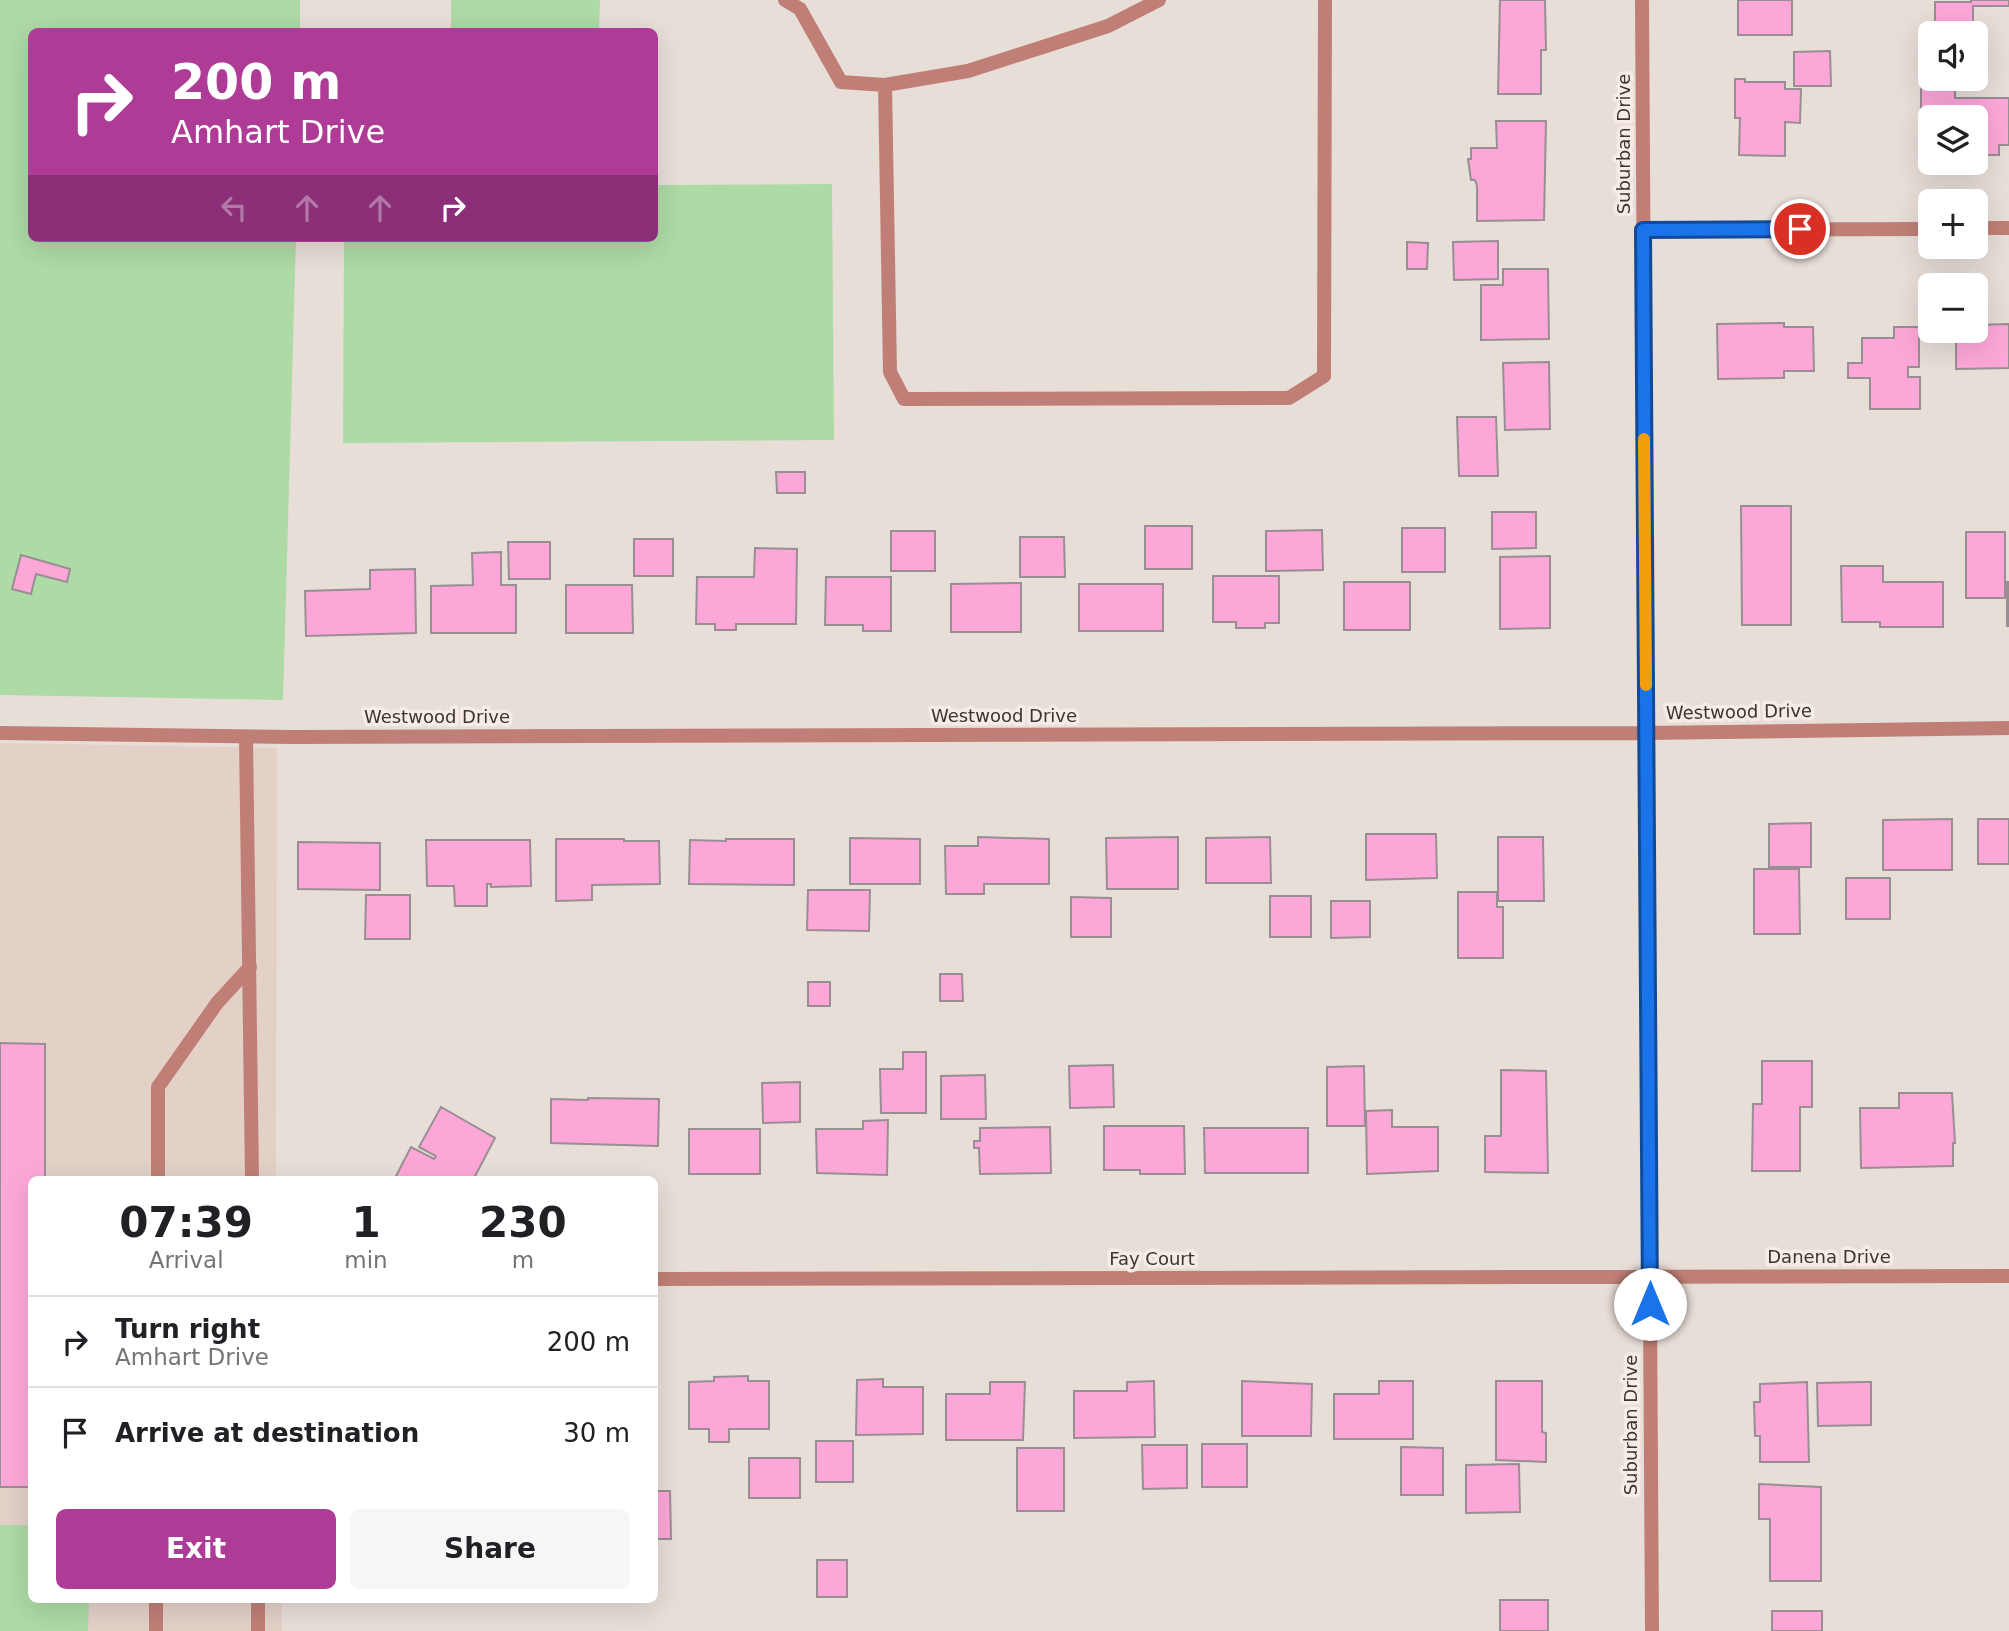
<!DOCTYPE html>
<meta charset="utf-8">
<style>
:root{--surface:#fff;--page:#f6f6f6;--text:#202124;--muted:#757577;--line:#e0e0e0;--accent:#ae3c97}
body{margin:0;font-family:"DejaVu Sans",sans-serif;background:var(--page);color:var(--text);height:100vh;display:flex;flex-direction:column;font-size:26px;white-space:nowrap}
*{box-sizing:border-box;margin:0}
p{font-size:23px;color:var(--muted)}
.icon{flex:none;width:38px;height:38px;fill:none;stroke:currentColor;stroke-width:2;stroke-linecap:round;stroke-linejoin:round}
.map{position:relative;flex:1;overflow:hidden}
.panel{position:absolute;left:28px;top:1176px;width:630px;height:427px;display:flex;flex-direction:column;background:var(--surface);border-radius:10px;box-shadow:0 7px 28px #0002}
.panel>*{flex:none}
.banner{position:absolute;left:28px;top:28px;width:630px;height:214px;border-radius:10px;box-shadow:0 7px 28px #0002;background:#ae3c97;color:#fff;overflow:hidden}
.controls{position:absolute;left:1918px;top:21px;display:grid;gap:14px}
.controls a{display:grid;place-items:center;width:70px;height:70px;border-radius:10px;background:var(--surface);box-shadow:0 7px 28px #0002;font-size:35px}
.pin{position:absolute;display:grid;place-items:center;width:60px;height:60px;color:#fff;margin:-30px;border:4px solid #fff;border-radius:50%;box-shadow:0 2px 7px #0007}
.me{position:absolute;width:77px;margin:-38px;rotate:0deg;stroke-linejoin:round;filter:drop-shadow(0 0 5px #0008)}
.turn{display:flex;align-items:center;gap:24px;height:147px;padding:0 28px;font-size:32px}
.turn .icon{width:91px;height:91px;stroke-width:2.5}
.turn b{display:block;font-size:49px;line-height:60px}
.lanes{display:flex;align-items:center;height:66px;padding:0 28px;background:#0003;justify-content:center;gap:35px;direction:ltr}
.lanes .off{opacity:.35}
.eta{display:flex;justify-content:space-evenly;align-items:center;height:119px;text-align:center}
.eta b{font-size:42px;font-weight:700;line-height:49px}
.cta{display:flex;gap:14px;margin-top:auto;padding:14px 28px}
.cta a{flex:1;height:80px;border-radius:10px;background:var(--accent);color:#fff;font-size:28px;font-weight:700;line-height:80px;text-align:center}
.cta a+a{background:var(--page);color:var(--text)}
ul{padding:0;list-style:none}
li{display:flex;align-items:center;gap:21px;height:91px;padding:0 28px;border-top:2px solid var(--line)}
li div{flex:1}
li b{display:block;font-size:26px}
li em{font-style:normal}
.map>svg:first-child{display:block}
.built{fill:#e3d1c8}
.green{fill:#addaa5}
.building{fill:#fda7d9;stroke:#988e93;stroke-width:2}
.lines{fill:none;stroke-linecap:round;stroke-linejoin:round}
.service{stroke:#bf7f76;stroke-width:14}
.minor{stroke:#bf7f76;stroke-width:14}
.route-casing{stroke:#114b97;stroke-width:18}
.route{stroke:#1a73e8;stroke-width:12}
.slow{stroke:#f59e0b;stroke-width:12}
.labels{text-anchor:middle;stroke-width:7;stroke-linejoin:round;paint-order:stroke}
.street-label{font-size:18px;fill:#3a3634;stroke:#f6ebe5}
</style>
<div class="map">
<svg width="2009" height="1631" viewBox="0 0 2009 1631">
<rect width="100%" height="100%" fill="#e8ded8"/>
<path class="built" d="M0,743L277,748L276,1179L32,1180V1600H282V1631H0Z"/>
<path class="green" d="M0,0H300V31L32,32V238H296L283,700L0,695Z
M451,0H600L599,31H451Z
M832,184L834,440L343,443L344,238H654L655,185Z
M0,1525H31L32,1600H89L88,1631H0Z"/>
<path class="building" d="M1500,0H1545L1546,50H1541V94H1498Z
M1738,0H1792V35H1738Z
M1971,0H2009V6H1973V33H1935V2H1971Z
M1830,51L1831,86H1794V52Z
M1735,79H1745V82H1785V89H1801L1800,123L1785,122V156L1739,155L1740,118H1735Z
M1921,82H1955V98H2009V145H1999V155H1976V117H1930V145H1921Z
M1496,121H1546L1544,220L1477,221V186L1475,180H1471L1468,159H1471V148H1497Z
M1498,241V279L1454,280L1453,242Z
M1407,242L1428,243L1427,269H1407Z
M1503,269H1548L1549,339L1481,340V285H1503Z
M1784,323V327H1813L1814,371H1784V378L1718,379L1717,324Z
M2009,324V368L1956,369V331H1976V325Z
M1894,327H1919V367H1908V377H1920V409H1870V378H1848V363H1862V338H1894Z
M1549,362L1550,429L1505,430L1503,363Z
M1457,417H1496L1498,476H1459Z
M776,472H805V493H777Z
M1741,506H1791V625H1742Z
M1492,512H1536V548L1492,549Z
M1145,526H1192V569H1145Z
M1402,528H1445V572H1402Z
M1322,530L1323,570L1266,571V531Z
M891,531H935V571H891Z
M1966,532H2005V598H1966Z
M1020,537H1064L1065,577H1020Z
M634,539H673V576H634Z
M508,542H550V579H509Z
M755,548L797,549L796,624H736V630H715V624H696L697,577H754Z
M501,552V585H516V633H431V586L473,585L472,553Z
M21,555L70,569L67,582L36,574L31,594L12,589Z
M1550,556V628L1500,629V557Z
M1841,566H1883V582H1943V627H1880V622H1842Z
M415,569L416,633L306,636L305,591L370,589V570Z
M1213,576H1279V623H1265V628H1236V622H1213Z
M826,577H891V631H863V625H825Z
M1344,582H1410V630H1344Z
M2007,582H2009V626H2007Z
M1021,583V632H951V584Z
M1079,584H1163V631H1079Z
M566,585H632L633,633H566Z
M1952,819V870H1883V820Z
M1978,819H2009V864H1978Z
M1811,823V867H1769V824Z
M1366,834H1436L1437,878L1366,880Z
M978,837L1049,839V884H984V894H946L945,846H978Z
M1178,837V889H1107L1106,838Z
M1270,837L1271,883H1206V838Z
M1498,837H1543L1544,901H1498Z
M850,838L920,839V884H850Z
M556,839H624V841H659L660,884L592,885V900L556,901Z
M726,839H794V885L689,884L690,840L726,841Z
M426,840H530L531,886L491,887V884H487V906H455L454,886H427Z
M298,842L380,843V890L298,889Z
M1754,869H1799L1800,934H1754Z
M1846,878H1890V919H1846Z
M808,890H870L869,931L807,930Z
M1458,892H1497V907H1503V958H1458Z
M366,895H410V939H365Z
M1270,896H1311V937H1270Z
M1071,897L1111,898V937H1071Z
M1331,901H1370V937L1331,938Z
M940,974H962L963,1001H940Z
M808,982H830V1006H808Z
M0,1043L45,1044V1180H32V1487H0Z
M903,1052H926V1113H881L880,1069H903Z
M1762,1061H1812V1107H1800V1171H1752L1753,1104H1762Z
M1113,1065L1114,1107L1070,1108L1069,1066Z
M1364,1066L1365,1126H1327V1067Z
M1501,1070L1546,1071L1548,1173L1485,1172V1136H1501Z
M985,1075L986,1119H941V1076Z
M800,1082V1122L763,1123L762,1083Z
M1899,1093H1952L1955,1143H1953V1166L1861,1168L1860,1108H1899Z
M588,1098L659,1099L658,1146L551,1143V1099L588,1100Z
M441,1107L495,1138L473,1180H394L411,1147L434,1159L436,1156L419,1147Z
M1392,1110V1127H1438V1171L1367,1174L1366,1111Z
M888,1120L887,1175L817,1173L816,1129H863V1121Z
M1104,1126H1184L1185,1174H1140V1170H1104Z
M1050,1127L1051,1173L980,1174L979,1148H974V1141H980V1128Z
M1204,1128H1308V1173H1205Z
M689,1129H760V1174H689Z
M748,1376V1381H769V1429H729V1442H709V1429H689V1382L714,1381V1377Z
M883,1379V1387H923V1434L856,1435L857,1380Z
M1154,1381L1155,1437L1074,1438V1391H1127V1382Z
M1242,1381L1312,1384L1311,1436H1242Z
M1379,1381H1413V1439H1334V1394H1379Z
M1496,1381H1542V1432L1546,1433V1462L1496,1460Z
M990,1382H1025L1023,1440H946V1394H990Z
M1807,1382L1809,1462H1760V1436H1755L1754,1402H1760V1384Z
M1865,1382H1871V1425L1818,1426L1817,1383Z
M816,1441H853V1482H816Z
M1202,1444H1247V1487H1202Z
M1142,1445H1187V1488L1143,1489Z
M1401,1447L1443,1448V1495H1401Z
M1017,1448H1064V1511H1017Z
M749,1458H800V1498H749Z
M1519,1464L1520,1512L1466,1513V1465Z
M1759,1484L1821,1487V1581H1770V1519H1759Z
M654,1491H670L671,1539H654Z
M817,1560H847V1597H817Z
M1500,1600H1548V1631H1500Z
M1772,1611H1822V1631H1772Z"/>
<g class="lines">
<path class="service" d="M785,0L800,9L841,82L885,85L968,71L1108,26L1159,0
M885,85L890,372L904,399L1289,398L1324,376L1325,0
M246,737L252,1180
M158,1180V1087L217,1003L250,967
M258,1600V1631
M156,1631V1600"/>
<path class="minor" d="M1642,0L1652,1631
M1976,228H2009
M1643,230L1930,229
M0,733L292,737L1646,733L2009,728
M654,1279L2009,1276"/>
</g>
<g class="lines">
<defs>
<path id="route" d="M1650,1304L1643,230L1800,229"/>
</defs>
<use href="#route" class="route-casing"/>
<use href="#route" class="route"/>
<path class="slow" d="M1644,439L1646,685"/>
</g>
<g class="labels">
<g class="street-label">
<text transform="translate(1624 144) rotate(-90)" y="6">Suburban Drive</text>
<text transform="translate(1739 712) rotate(-1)" y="6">Westwood Drive</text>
<text x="1004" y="722">Westwood Drive</text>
<text x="437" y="723">Westwood Drive</text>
<text x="1829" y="1263">Danena Drive</text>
<text x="1152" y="1265">Fay Court</text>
<text transform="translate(1631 1425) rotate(-90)" y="6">Suburban Drive</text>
</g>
</g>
</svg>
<div class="controls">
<a><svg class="icon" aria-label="sound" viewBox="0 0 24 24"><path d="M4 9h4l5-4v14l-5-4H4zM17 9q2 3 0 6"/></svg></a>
<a><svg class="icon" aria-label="layers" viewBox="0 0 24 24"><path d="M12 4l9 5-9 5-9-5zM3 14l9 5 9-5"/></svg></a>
<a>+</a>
<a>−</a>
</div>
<div class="pin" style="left:1800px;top:229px;background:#d93025"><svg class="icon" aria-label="arrive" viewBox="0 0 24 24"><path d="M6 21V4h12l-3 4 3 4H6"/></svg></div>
<svg class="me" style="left:1650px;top:1304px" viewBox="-20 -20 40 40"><circle r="19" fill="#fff"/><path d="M0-13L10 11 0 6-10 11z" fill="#1a73e8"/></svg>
<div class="banner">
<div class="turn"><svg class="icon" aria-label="right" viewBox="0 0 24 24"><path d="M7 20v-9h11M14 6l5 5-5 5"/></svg><div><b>200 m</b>Amhart Drive</div></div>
<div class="lanes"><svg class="icon off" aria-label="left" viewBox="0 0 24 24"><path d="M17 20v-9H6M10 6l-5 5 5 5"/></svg><svg class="icon off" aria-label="ahead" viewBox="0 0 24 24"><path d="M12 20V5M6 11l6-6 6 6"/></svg><svg class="icon off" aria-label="ahead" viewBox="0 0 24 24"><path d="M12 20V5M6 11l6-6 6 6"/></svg><svg class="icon" aria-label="right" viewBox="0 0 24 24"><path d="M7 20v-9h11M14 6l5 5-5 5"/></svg></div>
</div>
<section class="panel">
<div class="eta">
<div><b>07:39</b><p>Arrival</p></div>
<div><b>1</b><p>min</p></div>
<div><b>230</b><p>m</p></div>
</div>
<ul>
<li><svg class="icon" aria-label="right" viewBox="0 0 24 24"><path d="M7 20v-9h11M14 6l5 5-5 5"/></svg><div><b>Turn right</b><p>Amhart Drive</p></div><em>200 m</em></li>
<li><svg class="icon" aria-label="arrive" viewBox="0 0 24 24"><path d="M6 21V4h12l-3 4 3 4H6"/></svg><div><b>Arrive at destination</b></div><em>30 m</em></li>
</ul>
<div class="cta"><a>Exit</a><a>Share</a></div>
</section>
</div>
